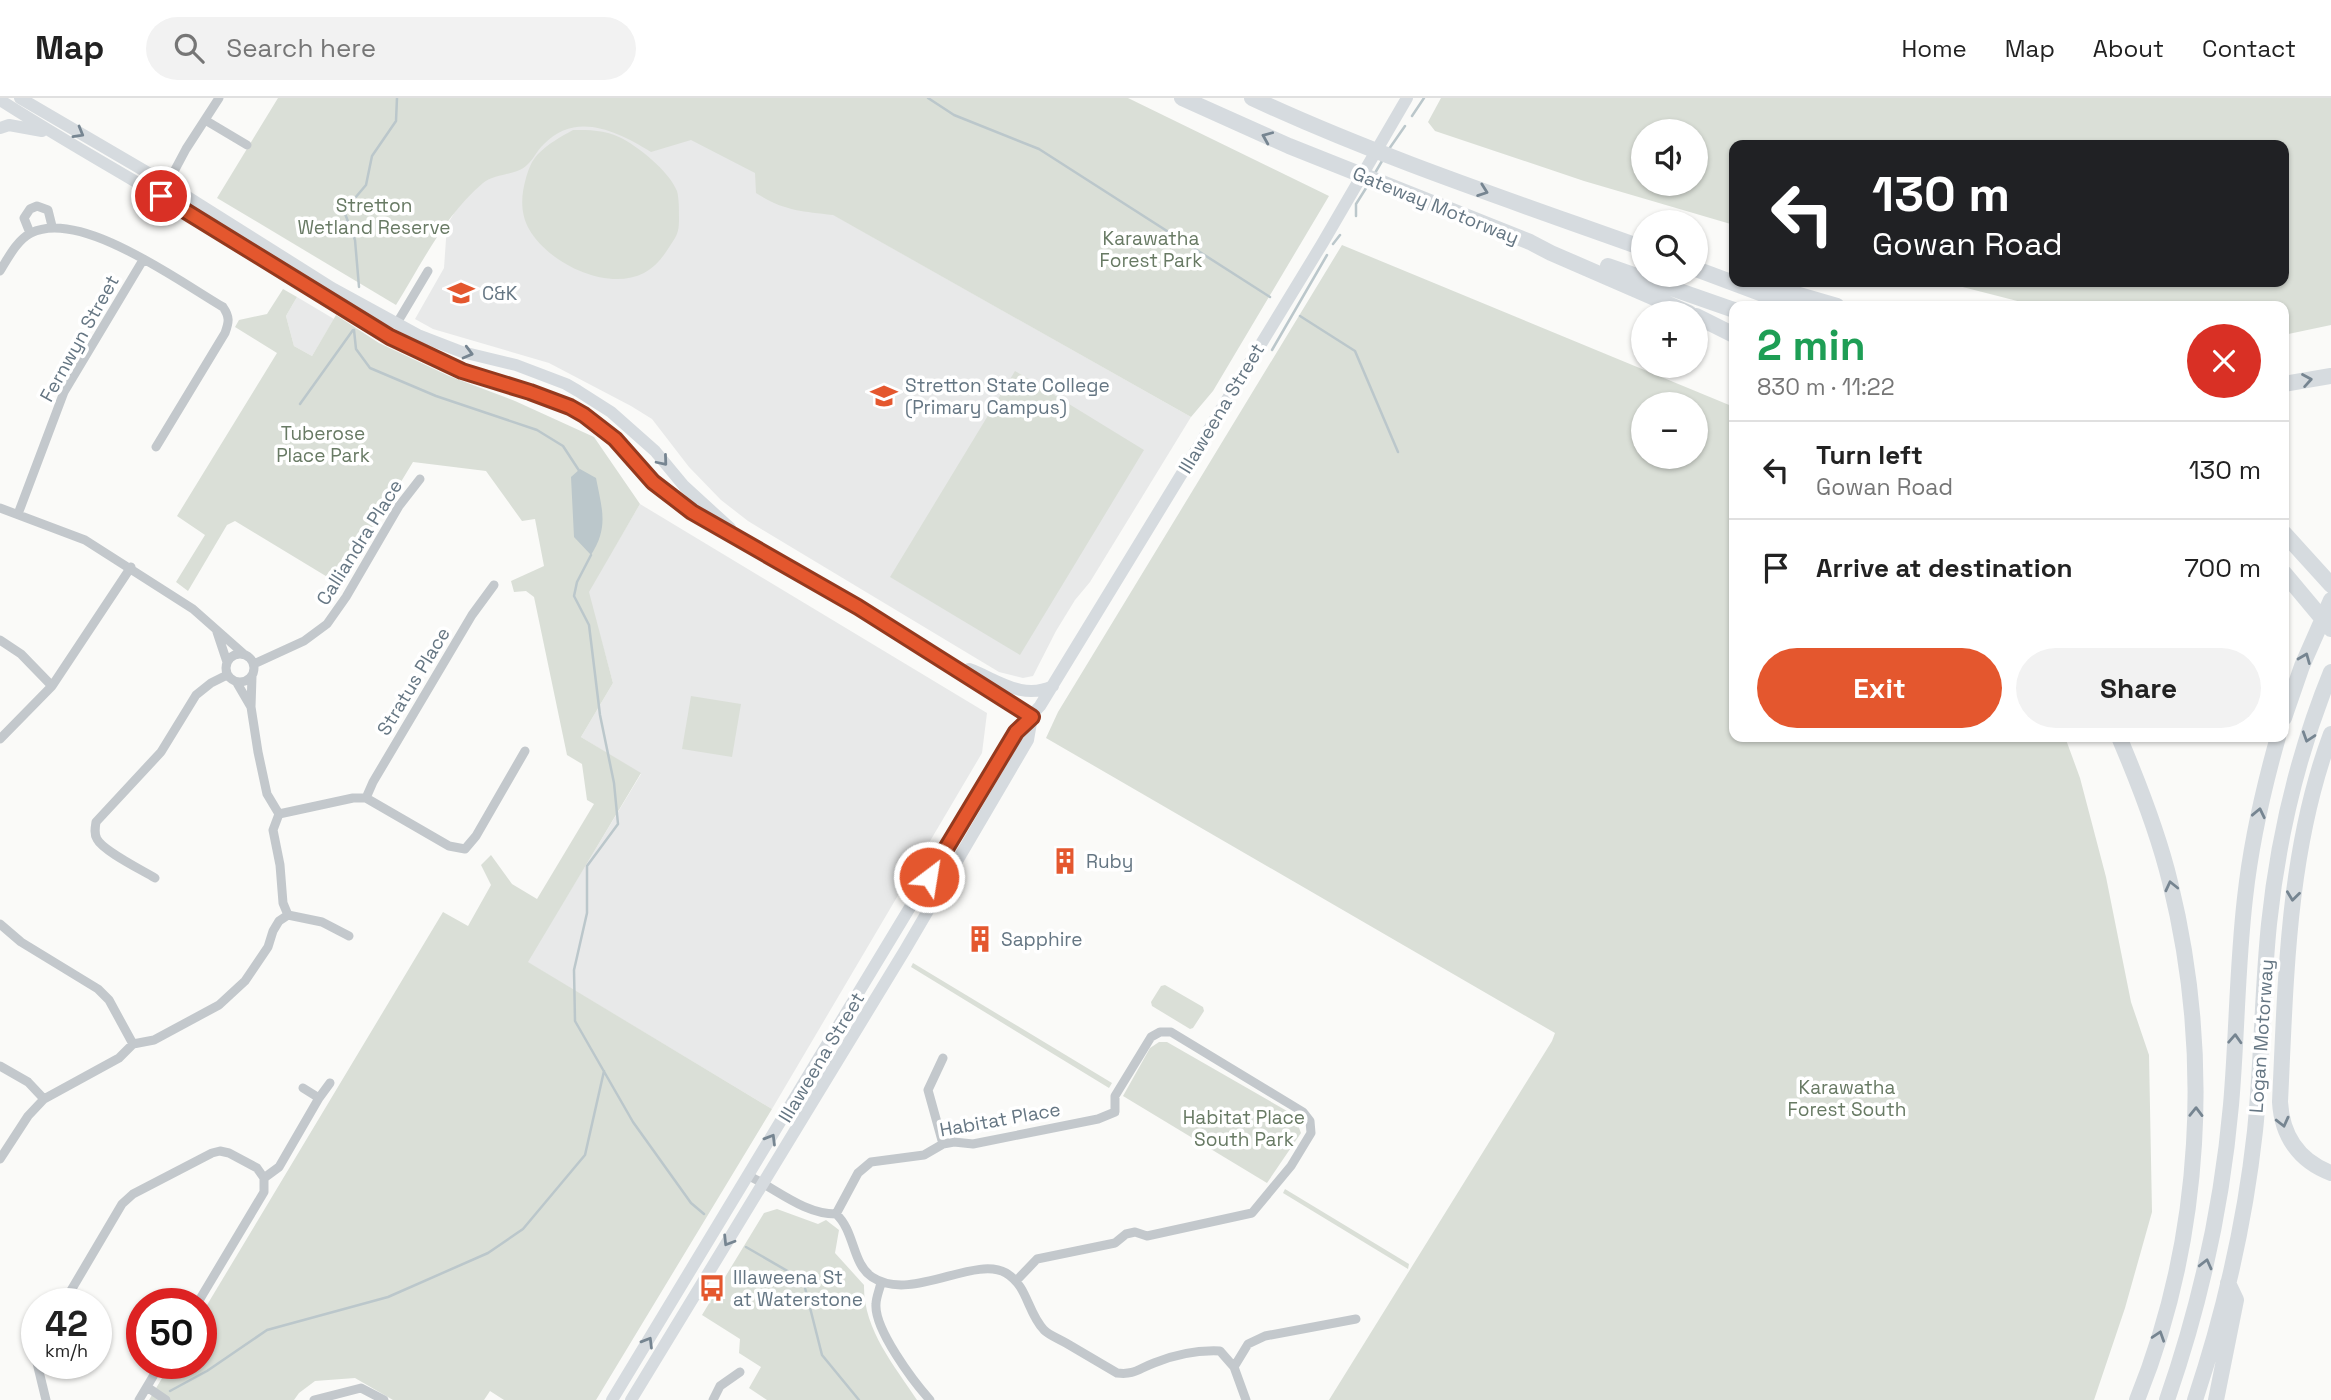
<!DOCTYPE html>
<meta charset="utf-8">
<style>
:root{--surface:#fff;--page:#f2f2f2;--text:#222;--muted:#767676;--line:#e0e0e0;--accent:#e4572e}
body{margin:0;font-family:"Space Grotesk",sans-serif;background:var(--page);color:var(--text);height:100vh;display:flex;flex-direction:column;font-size:26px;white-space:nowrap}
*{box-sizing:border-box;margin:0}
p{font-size:23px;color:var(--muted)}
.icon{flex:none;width:38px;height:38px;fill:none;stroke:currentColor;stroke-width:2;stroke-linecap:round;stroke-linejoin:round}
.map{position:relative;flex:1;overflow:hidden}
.sheet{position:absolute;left:1729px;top:203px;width:560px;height:441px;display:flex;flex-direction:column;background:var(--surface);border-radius:14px;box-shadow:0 2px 5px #0004}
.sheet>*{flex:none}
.banner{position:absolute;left:1729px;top:42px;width:560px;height:147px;border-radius:14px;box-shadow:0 2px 5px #0004;background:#202124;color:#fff;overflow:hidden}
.buttons{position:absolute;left:1631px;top:21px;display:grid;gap:14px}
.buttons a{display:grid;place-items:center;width:77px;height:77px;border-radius:50%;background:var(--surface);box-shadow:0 2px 5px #0004;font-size:35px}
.speed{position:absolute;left:21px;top:1190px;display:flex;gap:14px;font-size:35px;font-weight:700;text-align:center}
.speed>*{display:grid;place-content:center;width:91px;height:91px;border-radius:50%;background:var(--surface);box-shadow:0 2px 5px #0004;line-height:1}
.speed small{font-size:18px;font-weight:400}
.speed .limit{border:10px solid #d22;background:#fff;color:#111}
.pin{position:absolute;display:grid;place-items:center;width:60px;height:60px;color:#fff;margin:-30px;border:4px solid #fff;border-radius:50%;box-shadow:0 2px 7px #0007}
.me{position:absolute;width:77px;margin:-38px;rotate:31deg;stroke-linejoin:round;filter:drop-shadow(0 0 5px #0008)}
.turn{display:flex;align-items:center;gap:24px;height:147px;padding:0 28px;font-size:32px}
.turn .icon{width:91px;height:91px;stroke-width:2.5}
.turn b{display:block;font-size:49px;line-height:60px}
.round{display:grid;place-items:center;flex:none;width:74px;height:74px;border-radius:37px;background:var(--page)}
.headline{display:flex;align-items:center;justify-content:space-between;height:119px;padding:0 28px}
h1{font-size:42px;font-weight:800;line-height:52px;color:#1e9e55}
.cta{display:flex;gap:14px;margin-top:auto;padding:14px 28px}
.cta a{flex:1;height:80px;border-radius:42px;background:var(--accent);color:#fff;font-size:28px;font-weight:800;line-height:80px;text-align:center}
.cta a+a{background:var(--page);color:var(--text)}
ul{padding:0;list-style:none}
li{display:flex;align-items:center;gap:21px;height:98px;padding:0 28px;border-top:2px solid var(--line)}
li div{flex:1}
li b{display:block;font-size:26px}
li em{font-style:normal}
header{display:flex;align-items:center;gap:42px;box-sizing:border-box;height:98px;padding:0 35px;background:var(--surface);border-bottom:2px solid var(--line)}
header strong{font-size:33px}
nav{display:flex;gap:38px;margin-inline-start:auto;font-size:24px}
.search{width:490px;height:63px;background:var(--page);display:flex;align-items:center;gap:18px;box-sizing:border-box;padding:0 24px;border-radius:38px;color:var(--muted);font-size:26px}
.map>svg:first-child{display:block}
.built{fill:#e8e9e9}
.green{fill:#dadfd7;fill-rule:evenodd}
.water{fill:#bbc7cb}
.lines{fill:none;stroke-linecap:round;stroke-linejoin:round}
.stream{stroke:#bbc7cb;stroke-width:2.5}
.street{stroke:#c3c8cc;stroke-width:9}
.secondary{stroke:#d6dbdf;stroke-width:12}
.highway{stroke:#d6dbdf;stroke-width:16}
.oneway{stroke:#768591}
.route-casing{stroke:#94391e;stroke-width:18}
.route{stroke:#e4572e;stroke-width:12}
.labels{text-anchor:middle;stroke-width:7;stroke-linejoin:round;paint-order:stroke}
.park-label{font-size:19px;fill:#687a64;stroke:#fff}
.street-label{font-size:19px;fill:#657683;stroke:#fff}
.poi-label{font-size:19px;fill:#657683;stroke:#fff;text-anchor:start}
</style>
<header>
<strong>Map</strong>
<div class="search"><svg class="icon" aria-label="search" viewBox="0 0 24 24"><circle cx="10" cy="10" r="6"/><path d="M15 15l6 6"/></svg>Search here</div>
<nav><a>Home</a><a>Map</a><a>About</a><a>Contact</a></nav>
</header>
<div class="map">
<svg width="2331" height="1302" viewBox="0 0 2331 1302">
<rect width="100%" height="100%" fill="#fafaf8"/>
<path class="built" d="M523,0H627L1191,319L1090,484L1075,502L1056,533L1033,578L1023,580L999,574L748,423L721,402L689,369L652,321L631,308L549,265L433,231L415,221L444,170L447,127Z
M297,199L334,221L312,258L294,248L286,218Z
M640,406L987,615L982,655L772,1011L527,864L641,676L581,639L613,585L588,494Z"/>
<path class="green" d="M278,0H1128L1329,98L1213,293L1191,319L833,117C801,113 784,113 756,95L755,75L691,42L651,54C617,33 576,13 544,46C537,52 534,61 527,67C516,78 495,75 483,85C445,117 422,165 396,207L217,100Z
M1441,0H2331V227L2284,237V208H2037L1943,184H2284V47H1734V127L1584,83L1435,33L1428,24ZM1643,33H1696V86H1643Z
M573,32C589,32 605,32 619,39C638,48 669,73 677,93C679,100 679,112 679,119C679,127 679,133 675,140C666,154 659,167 644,175C607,194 548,165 529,131C520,115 521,97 526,80C528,72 532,62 538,56C548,46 560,39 573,32Z
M1342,147L1734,309V639H2065L2080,680L2106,779L2131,904L2149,957L2152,1114L2125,1210L2094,1302H1329L1552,943L1555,935L1046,640L1058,614ZM1643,306H1696V359H1643Z
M283,191L297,199L286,218L294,248L312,258L336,217L379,245L449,278L515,303L594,339L640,406L589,494L613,585L581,639L641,675L528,864L772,1011L596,1302H504L490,1293L484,1302H393L355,1280L315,1283L299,1295L294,1302H149L171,1265H201V1217L443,814L468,828L491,787L481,767L491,757L512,786L537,801L594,706L587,702L582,666L567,657L534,499L526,493L514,494L511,483L544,468L535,421L522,423L486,373L413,364L339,486L235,423L227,427L188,493L176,484L205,437L177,418L277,255L235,229L239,222L267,216Z
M1015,273L1144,352L1020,557L890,479Z
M691,598L741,606L732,659L682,651Z
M913,865L1112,985L1109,990L911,869Z
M1165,887L1203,909L1204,913L1193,930L1190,931L1152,908L1151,904L1161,888Z
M1159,944H1167L1294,1017L1301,1035L1267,1085L1123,998L1150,950Z
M1285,1091L1409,1166L1408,1171L1283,1095Z
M777,1111L818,1126L826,1122L839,1132L835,1155L864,1187C863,1231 894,1267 917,1302H767L749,1290L761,1269L739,1255L740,1241L702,1217L764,1115Z"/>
<path class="water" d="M580,371L596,380C602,411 609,429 591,457L574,439L571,379Z"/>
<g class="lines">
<path class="stream" d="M928,0L954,17L1039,51L1270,199
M1412,18L1424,0
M1389,51L1405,28
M1375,75L1382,63
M1356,118V106L1368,87
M1333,146L1340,137
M359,189L355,142L344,113L366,87L372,58L396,23L397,0
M1300,218L1355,253L1398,354
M354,232L356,251L370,270L436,298L537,332L563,348L580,374
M1272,252L1327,157
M300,306L353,232
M591,457L577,484L574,498L589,527L600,617L614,685L618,726L587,768V815L574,872L575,923L633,1024L691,1105L704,1116
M746,1149L803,1182L822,1257L859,1302
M170,1293L207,1273L267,1232L388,1199L488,1155L523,1131L585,1057L604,973"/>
<path class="street" d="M205,22L247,47
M161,98L186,51L219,0
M30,135L24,120L30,111L37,108L48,112L52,128
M0,173C8,160 17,142 31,135C80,110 180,184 223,209C230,219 229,224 225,235L156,349
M397,225L428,173
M0,410L85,442L193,511L245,557
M18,416L64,294L143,162
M217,534L227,564
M0,542L21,556L52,588
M226 570a14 14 0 1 1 28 0a14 14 0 1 1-28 0Z
M254,566L304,543L327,526L346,499L399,408L420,381
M237,585L251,609
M0,641L52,588L131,469
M366,700L373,684L472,517L494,487
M279,716L353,700H366L449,748L465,751L476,738L525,653
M155,780C142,772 103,753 97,741C94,736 95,730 96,724L161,654L196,597L211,585L227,577
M288,817L322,824L349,838
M0,826L21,844L98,891L109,902L133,946
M0,968L28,984L44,1001
M303,990L319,1000L330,985
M943,1046L928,992L943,960
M0,1061L28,1018L44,1001L119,960L133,946L154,942L219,907L245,883L268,849L273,833L279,823L288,817L283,805L280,767L273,732L279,716L267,696L258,654L251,609L252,578
M749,1078C778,1092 804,1116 836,1116C855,1133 852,1166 872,1179C911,1205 974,1157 1006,1175C1028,1188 1027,1214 1044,1232C1049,1237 1059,1241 1066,1245C1083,1255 1100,1265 1117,1275C1135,1277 1138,1271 1154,1265C1174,1257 1198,1252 1220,1253L1234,1269L1246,1302
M264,1080L279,1069L319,1000
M836,1116L858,1075L871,1064L924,1057L943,1046L954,1044L973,1046L1098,1021L1115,1014V998L1151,939L1160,934H1171L1303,1014L1310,1023L1311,1035L1291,1068L1252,1115L1147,1138L1135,1134L1126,1136L1115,1145L1037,1161L1016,1183
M881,1184C880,1191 876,1199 876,1206C874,1231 913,1283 930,1302
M63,1206L122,1106L133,1096L212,1055L220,1053L229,1055L257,1070L264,1080V1094L197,1206
M37,1265L46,1302
M1234,1269L1248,1246L1265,1238L1356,1221
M147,1289L166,1302
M139,1302L161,1265
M314,1302L361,1290L384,1302
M713,1302L720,1288L740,1274"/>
<path class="secondary" d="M20,0L167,86L332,190L418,237L462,254L516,267L566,286L578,293L611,314L655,353L684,388L730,430
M0,2C53,36 107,67 162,99C239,144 311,196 389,239C417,254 448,269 478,279C512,290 549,297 581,315C620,338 642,379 679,405C715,431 757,448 795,471C875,519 953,569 1032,619
M0,30L9,27L42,33
M969,571C997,581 1022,603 1053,588
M612,1302L1016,634L1040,608L1322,146L1407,0
M631,1302L905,852L1028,642L1032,619"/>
<path class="highway" d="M1182,0L1289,48L1530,144L1551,155L1689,215
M1252,0C1379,59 1512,103 1643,150
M1608,168L1734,212
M1696,171L1795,208
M1765,187L1837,208
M1696,218L1734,237
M2284,286L2331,278
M2284,435L2331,487
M2284,475L2331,531
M2284,620L2302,568L2331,502
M2331,636C2287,754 2286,880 2280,1004C2282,1038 2299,1063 2331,1075
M2119,639C2139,686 2158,734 2170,784C2212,955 2203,1139 2137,1302
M2167,1302C2200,1207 2222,1108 2231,1007C2237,938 2237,869 2245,800C2251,745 2263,692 2278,639
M2195,1302C2224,1215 2245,1124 2255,1033C2262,964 2262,895 2269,826C2278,740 2298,655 2331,574
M2216,1302L2236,1202L2228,1185"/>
</g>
<defs><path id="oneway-chevron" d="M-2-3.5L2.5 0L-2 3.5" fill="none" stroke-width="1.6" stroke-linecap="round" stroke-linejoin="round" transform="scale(1.75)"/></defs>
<g class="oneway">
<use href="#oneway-chevron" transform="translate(79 35) rotate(30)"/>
<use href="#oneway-chevron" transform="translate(1267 39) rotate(-157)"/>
<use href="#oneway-chevron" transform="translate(1483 93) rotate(20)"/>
<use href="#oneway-chevron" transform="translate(468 255) rotate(15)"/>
<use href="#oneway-chevron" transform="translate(2307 282) rotate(-10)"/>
<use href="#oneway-chevron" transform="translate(663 363) rotate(50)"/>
<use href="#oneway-chevron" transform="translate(2305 560) rotate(-68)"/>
<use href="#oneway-chevron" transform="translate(2308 639) rotate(108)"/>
<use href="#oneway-chevron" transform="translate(2259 715) rotate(-78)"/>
<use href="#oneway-chevron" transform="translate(2171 788) rotate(-103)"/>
<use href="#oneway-chevron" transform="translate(2293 798) rotate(97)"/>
<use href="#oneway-chevron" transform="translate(2235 941) rotate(-87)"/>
<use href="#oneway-chevron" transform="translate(2196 1014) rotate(-89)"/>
<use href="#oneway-chevron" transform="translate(2283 1024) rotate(76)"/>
<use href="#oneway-chevron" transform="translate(771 1041) rotate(-59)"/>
<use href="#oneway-chevron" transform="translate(728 1143) rotate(122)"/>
<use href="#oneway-chevron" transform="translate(2206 1166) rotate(-76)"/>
<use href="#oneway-chevron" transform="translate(2159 1238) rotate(-72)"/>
<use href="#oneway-chevron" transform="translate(648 1244) rotate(-59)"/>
</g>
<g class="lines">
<defs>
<path id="route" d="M161,98L390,239L462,273L530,294L570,309L584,317L615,341L653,384L692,414L858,509L1032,619L1016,634L929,779"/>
</defs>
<use href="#route" class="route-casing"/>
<use href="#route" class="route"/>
</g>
<defs>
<symbol id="school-bare" viewBox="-9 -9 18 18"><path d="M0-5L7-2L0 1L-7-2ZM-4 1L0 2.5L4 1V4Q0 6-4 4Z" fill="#e4572e" stroke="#fff" stroke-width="2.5" paint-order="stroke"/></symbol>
<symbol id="building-bare" viewBox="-9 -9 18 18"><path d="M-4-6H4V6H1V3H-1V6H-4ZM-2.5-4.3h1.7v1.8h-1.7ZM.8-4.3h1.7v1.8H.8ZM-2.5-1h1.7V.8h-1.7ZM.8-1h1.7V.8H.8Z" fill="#e4572e" stroke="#fff" stroke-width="2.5" paint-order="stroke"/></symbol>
<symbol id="bus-bare" viewBox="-9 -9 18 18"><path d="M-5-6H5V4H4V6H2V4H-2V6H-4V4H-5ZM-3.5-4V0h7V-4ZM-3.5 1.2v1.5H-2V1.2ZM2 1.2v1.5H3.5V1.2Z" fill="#e4572e" stroke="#fff" stroke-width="2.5" paint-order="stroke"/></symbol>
</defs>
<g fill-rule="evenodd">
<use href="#school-bare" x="442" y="176" width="38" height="38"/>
<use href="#school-bare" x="865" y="279" width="38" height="38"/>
<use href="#building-bare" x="1046" y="744" width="38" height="38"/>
<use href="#building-bare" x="961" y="822" width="38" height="38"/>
<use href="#bus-bare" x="693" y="1171" width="38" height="38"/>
</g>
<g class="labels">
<g class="park-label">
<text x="374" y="114">Stretton<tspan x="374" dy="22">Wetland Reserve</tspan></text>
<text x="1151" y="147">Karawatha<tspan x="1151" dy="22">Forest Park</tspan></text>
<text x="323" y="342">Tuberose<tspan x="323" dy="22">Place Park</tspan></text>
<text x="1847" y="996">Karawatha<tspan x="1847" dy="22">Forest South</tspan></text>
<text x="1244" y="1026">Habitat Place<tspan x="1244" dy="22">South Park</tspan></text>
</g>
<g class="street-label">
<text transform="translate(1436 107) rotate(22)" y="7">Gateway Motorway</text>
<text transform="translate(79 240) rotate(-61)" y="7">Fernwyn Street</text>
<text transform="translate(1221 310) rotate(-59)" y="7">Illaweena Street</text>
<text transform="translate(359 444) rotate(-58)" y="7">Calliandra Place</text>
<text transform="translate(413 583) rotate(-59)" y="7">Stratus Place</text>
<text transform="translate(2261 938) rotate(-86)" y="7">Logan Motorway</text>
<text transform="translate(821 959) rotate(-59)" y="7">Illaweena Street</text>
<text transform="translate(1000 1021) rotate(-10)" y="7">Habitat Place</text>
</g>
<g class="poi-label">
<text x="482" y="202">C&amp;K</text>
<text x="905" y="294">Stretton State College<tspan x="905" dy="22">(Primary Campus)</tspan></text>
<text x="1086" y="770">Ruby</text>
<text x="1001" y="848">Sapphire</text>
<text x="733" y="1186">Illaweena St<tspan x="733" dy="22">at Waterstone</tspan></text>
</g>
</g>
</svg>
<div class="buttons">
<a><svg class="icon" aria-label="sound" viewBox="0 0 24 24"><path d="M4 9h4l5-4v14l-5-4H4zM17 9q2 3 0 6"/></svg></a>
<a><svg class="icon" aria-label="search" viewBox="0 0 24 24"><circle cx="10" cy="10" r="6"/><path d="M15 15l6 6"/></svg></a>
<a>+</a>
<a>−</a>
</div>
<div class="speed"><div>42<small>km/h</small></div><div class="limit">50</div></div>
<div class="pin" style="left:161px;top:98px;background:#d93025"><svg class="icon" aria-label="arrive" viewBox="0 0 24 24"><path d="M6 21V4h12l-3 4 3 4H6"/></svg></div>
<svg class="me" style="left:929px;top:779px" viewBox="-20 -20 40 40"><circle r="17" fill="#e4572e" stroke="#fff" stroke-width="3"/><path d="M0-11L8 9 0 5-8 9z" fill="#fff"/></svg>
<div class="banner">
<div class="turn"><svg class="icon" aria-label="left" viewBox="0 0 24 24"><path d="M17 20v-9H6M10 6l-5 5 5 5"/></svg><div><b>130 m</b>Gowan Road</div></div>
</div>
<section class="sheet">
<div class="headline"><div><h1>2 min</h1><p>830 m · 11:22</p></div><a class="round" style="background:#d93025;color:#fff"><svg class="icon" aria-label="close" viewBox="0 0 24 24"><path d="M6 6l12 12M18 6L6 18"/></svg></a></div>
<ul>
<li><svg class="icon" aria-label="left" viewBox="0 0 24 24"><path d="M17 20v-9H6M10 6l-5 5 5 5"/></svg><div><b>Turn left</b><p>Gowan Road</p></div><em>130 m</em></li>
<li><svg class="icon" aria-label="arrive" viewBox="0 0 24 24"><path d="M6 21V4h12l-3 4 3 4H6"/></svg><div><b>Arrive at destination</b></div><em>700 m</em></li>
</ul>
<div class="cta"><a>Exit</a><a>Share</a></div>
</section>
</div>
